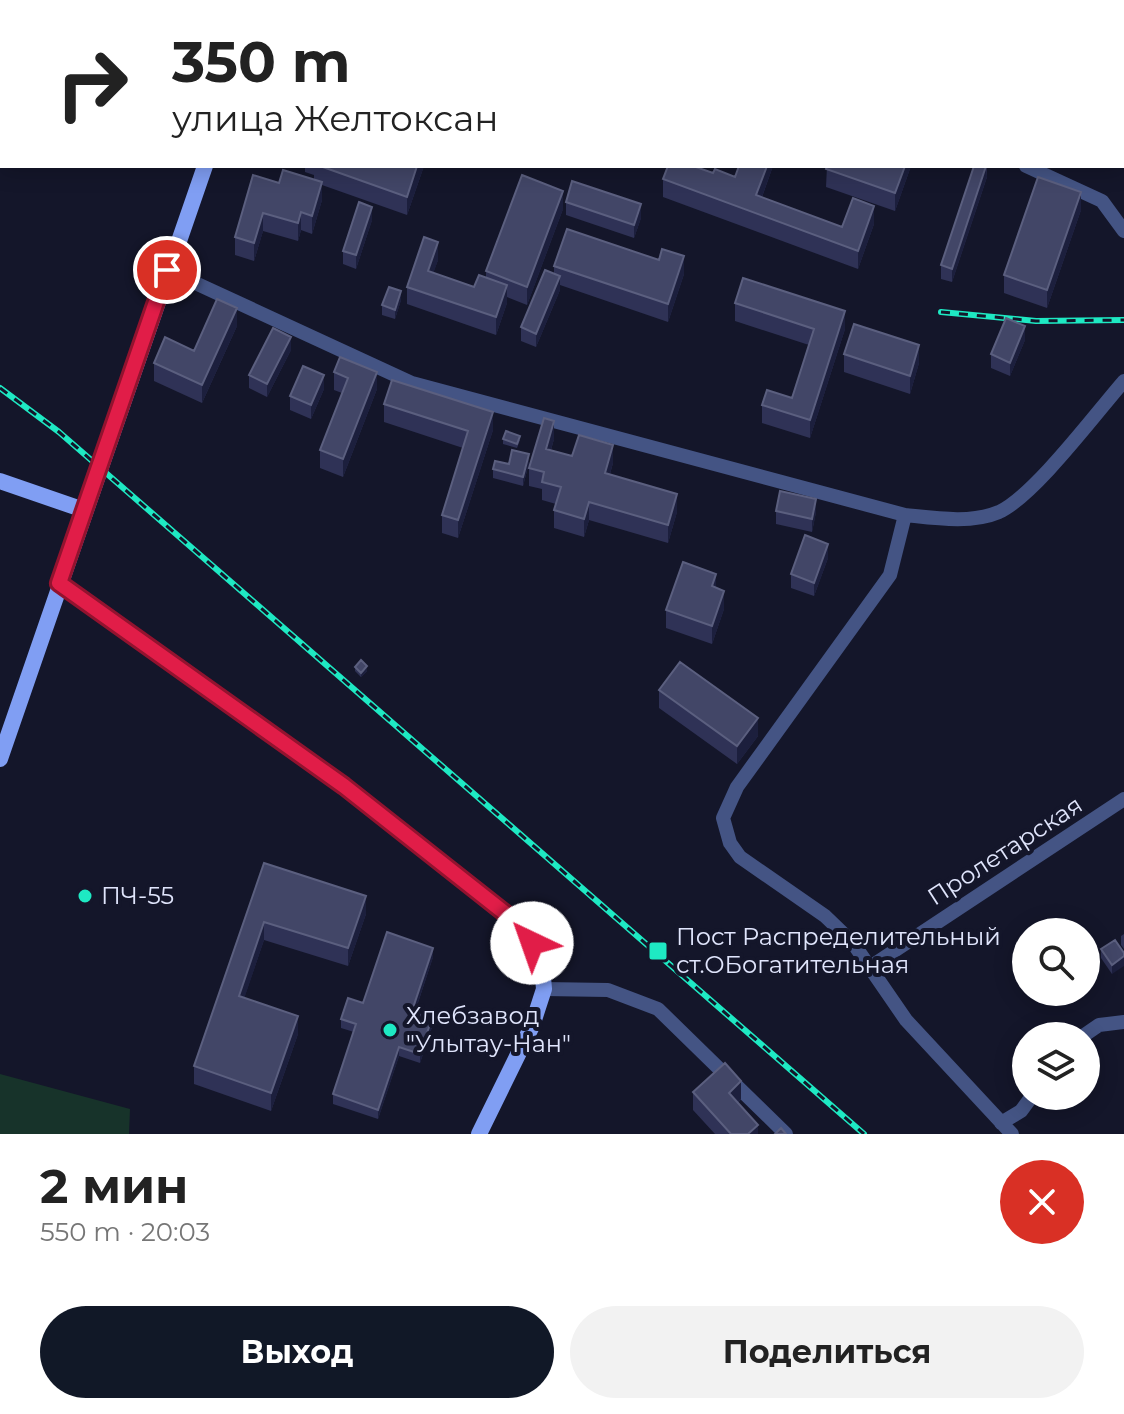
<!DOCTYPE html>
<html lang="ru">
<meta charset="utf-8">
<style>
:root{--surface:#fff;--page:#f2f2f2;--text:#222;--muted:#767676;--accent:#111827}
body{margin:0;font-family:Montserrat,sans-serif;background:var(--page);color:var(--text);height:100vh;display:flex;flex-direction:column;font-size:30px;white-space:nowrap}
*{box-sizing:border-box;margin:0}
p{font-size:26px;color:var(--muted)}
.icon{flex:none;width:44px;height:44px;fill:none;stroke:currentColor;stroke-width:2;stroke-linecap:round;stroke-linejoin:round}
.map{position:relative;height:1134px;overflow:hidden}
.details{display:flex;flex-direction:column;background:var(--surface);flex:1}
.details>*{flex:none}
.banner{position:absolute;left:0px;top:0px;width:1124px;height:168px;box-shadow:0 4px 20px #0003;background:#fff;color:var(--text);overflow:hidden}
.fabs{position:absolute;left:1012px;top:918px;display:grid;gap:16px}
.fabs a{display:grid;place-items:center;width:88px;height:88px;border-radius:50%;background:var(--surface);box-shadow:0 4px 20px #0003;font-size:40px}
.pin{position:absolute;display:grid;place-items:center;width:68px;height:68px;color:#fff;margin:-34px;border:4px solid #fff;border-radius:50%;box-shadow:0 2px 8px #0007}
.me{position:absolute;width:88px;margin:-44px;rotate:318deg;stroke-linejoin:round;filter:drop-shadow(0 0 6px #0008)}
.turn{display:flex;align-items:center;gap:28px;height:168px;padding:0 40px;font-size:36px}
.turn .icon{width:104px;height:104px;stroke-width:2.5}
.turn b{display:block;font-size:56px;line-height:68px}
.round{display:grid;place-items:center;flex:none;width:84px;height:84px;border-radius:42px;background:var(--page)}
.summary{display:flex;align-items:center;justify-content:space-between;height:136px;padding:0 40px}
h1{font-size:48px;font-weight:700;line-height:60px}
.cta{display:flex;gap:16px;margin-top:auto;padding:16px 40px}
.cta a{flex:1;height:92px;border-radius:48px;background:var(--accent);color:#fff;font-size:32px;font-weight:700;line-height:92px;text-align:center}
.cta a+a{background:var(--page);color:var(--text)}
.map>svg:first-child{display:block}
.green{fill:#17332a}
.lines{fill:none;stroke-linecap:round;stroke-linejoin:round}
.street{stroke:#445484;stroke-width:14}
.secondary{stroke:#809ef3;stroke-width:16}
.rail-casing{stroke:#1ee9c3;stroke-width:6}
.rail{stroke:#14162a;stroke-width:3;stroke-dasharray:9;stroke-linecap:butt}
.wall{fill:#2f3256}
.shaded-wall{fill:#1c1f3d}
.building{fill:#424667;stroke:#5b5f7f;stroke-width:2}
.route-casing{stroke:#92132f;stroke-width:20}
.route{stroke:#e11d48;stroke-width:14}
.poi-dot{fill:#1ee9c3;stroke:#14162a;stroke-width:3}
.labels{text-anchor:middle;stroke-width:8;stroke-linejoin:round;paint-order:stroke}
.street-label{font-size:24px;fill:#e0e5fc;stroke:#14162a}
.poi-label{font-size:24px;fill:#e0e5fc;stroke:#14162a;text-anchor:start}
</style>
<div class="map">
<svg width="1124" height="1134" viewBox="0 0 1124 1134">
<rect width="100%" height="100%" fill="#14162a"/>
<path class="green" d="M0,1074L130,1109L129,1134H0Z"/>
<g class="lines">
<path class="street" d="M1026,166L1102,201L1124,231
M167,270L412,383L905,515C934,518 971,524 999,512C1034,496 1096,413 1124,381
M905,515L890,575L737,787L723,818L730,843L740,857L825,916L853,943L906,1020L1012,1134
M870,967L1124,799
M544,989L608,990L658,1009L786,1134
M1083,1036L1099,1025L1124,1022
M1001,1123L1021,1111L1032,1096"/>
<path class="secondary" d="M265,2V0
M0,481L84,510
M59,583L344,786L506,914L532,943L542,966L544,989L532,1026L479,1134
M0,759L205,166"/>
<defs>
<path id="rail" d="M732,0L738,2
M800,0L802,2
M1122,58L1124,59
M1122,138H1124
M941,312L1036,321L1124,320
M0,388L59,432L864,1134"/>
</defs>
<use href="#rail" class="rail-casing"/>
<use href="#rail" class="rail"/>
</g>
<path class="wall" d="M344,0H401V2H351Z
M831,0H894L898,2H831Z
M1002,0H1115V2H1002Z
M305,166H424L407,215L322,185V200L312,234L301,230L298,241L263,231L254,261L235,255V237L279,183L314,180V175L305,172Z
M739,166H773L762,197L842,227L874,224L858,269L663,197V179L713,173L735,177Z
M827,166H911L895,211L826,187Z
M987,166V177L952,282L941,279V265Z
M566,202L641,218L634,238L566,215Z
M563,209L527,305L507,297V303L496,335L407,304V287L438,260L433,273L474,287L486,278V271Z
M1081,210L1047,308L1004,293V275Z
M372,220L356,269L343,264V251Z
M554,266L684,274L668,322L560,285V290L536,347L521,341V327L554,274Z
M401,300L395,319L382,315V305Z
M735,303L845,329L810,438L762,423V405L792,398L809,345L735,321Z
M237,326L202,403L154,381V363L194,351Z
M1025,340L1010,376L991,368V354Z
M291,350L267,397L249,388V375Z
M844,354L919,363L910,394L844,372Z
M334,372L377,389L343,477L320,468V450L342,393L334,390Z
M324,389L311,419L290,410V396Z
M384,404L493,430L458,538L442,533V515L463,448L384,422Z
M503,439L520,440L517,448L503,444Z
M554,439L551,450L572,456L613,463L610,474L677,512L668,543L589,520L584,537L554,528V510L556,504L542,500V489L529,486V468Z
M529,463L523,486L493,478V469L509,464Z
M776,511L816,512L812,532L776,524Z
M828,558L814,596L791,588V574Z
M716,588L724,609L712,644L666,628V610Z
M355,667L367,671L361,677L355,671Z
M659,690L758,736L737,764L659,708Z
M264,863L366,914L348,966L264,940L244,998L298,1034L271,1111L194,1084V1066Z
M1124,934V949L1121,945V936Z
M1101,949L1124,953L1112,974L1101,958Z
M433,957L415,1012L432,1027L420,1063L399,1056L378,1119L333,1104V1094L354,1032L341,1028V1019Z
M693,1092L741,1099L738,1103L758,1134H715L693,1110Z"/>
<path class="shaded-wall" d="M417,166H424L407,215V197Z
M767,166H773L756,213V195Z
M905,166H911L895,211V193Z
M986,166L987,177L952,282V269Z
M322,182V200L312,234V216Z
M563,191V209L527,305V287Z
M1081,192V210L1047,308V290Z
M641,204V218L634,238V225Z
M874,206V224L858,269V251Z
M372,207V220L356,269V255Z
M301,212V230L298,241V223Z
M263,213V231L254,261V243Z
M438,242V260L428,289V271Z
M684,256V274L668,322V304Z
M560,276V290L536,347V334Z
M507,285V303L496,335V317Z
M401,291V300L395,319V310Z
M237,308V326L202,403V385Z
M845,311V329L810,438V420Z
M1025,326V340L1010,376V363Z
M291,337V350L267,397V384Z
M919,345V363L910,394V376Z
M377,372V389L343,477V459Z
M324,375V389L311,419V405Z
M493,412V430L458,538V520Z
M554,421V439L546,467V449Z
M613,445V463L605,491V473Z
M529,454V463L523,486V477Z
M677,494V512L668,543V525Z
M816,499V512L812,532V519Z
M589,502V520L584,537V519Z
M828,544V558L814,596V583Z
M716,574V592L712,586Z
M724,591V609L712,644V626Z
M367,666V671L361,677V673Z
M758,718V736L737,764V746Z
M366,896V914L348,966V948Z
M264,922V940L239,1014V996Z
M433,948V957L412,1020V1011Z
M1124,956V966L1112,974V965Z
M298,1016V1034L271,1111V1093Z
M432,1018V1027L420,1063V1054Z
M399,1047V1056L378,1119V1110Z
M741,1081V1099L729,1111V1093Z
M758,1125V1134H748Z"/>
<path class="building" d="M405,0H542L541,2H408Z
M635,0H684L683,2H634Z
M846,0H894L898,2H850Z
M1017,0H1109V2H1023Z
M320,166H417L407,197Z
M668,166H693L713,173L715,169L735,177L739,166H767L756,195L842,227L853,198L874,206L858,251L663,179Z
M827,166H905L895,193L826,169Z
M974,166H986L952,269L941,265Z
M283,170L322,182L312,216L301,212L298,223L263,213L254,243L235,237L253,175L279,183Z
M522,175L563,191L527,287L486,271Z
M1038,177L1081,192L1047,290L1004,275Z
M572,181L641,204L634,225L566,202Z
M359,202L372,207L356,255L343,251Z
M567,229L659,260L662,249L684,256L668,304L554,266Z
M424,237L438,242L428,271L474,287L479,275L507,285L496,317L407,287Z
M545,270L560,276L536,334L521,327Z
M743,278L845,311L810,420L762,405L767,390L792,398L814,329L735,303Z
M389,287L401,291L395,310L382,305Z
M217,299L237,308L202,385L154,363L165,337L194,351Z
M1006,318L1025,326L1010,363L991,354Z
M854,324L919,345L910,376L844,354Z
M273,328L291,337L267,384L249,375Z
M340,357L377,372L343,459L320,450L348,378L334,372Z
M303,366L324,375L311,405L290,396Z
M392,380L493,412L458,520L442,515L468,431L384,404Z
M544,418L554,421L546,449L572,456L579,435L613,445L605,473L677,494L668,525L589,502L584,519L554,510L561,487L542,482L544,472L529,468Z
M506,431L520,436L517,444L503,439Z
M512,450L529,454L523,477L493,469L495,461L509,464Z
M780,491L816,499L812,519L776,511Z
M805,535L828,544L814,583L791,574Z
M683,562L716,574L712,586L724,591L712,626L666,610Z
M361,660L367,666L361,673L355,667Z
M680,662L758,718L737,746L659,690Z
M264,863L366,896L348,948L264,922L239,996L298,1016L271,1093L194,1066Z
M387,932L433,948L412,1011L432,1018L420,1054L399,1047L378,1110L333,1094L356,1024L341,1019L348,998L363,1003Z
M1115,940L1124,953V956L1112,965L1101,949Z
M725,1063L741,1081L729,1093L758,1125L748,1134H731L693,1092Z
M781,1128L786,1134H775Z"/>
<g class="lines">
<defs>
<path id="route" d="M167,270L59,583L344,786L506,914L532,943"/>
</defs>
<use href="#route" class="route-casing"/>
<use href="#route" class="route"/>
</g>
<g class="poi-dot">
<circle cx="85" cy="896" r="8"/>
<rect x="648" y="941" width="20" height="20" rx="4"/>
<circle cx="390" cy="1030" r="8"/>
</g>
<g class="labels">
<g class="street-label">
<text transform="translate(1005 851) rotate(-33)" y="8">Пролетарская</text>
</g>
<g class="poi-label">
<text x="101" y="904">ПЧ-55</text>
<text x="676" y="945">Пост Распределительный<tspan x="676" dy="28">ст.ОБогатительная</tspan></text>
<text x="406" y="1024">Хлебзавод<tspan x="406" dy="28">"Улытау-Нан"</tspan></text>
</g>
</g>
</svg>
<div class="fabs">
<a><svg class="icon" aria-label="search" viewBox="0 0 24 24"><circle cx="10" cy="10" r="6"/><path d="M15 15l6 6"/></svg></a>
<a><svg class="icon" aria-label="layers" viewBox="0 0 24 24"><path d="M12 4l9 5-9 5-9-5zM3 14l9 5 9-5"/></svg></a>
</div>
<div class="pin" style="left:167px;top:270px;background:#d93025"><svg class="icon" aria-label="arrive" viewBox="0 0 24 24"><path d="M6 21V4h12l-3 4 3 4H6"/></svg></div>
<svg class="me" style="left:532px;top:943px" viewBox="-20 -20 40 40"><circle r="19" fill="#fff"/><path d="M0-13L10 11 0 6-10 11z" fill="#e11d48"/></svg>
<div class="banner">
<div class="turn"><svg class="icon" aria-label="right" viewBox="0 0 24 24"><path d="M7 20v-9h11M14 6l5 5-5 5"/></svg><div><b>350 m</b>улица Желтоксан</div></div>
</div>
</div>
<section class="details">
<div class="summary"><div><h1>2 мин</h1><p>550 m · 20:03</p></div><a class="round" style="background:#d93025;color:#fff"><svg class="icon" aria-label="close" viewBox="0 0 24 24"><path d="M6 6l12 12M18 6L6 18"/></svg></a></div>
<div class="cta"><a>Выход</a><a>Поделиться</a></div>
</section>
